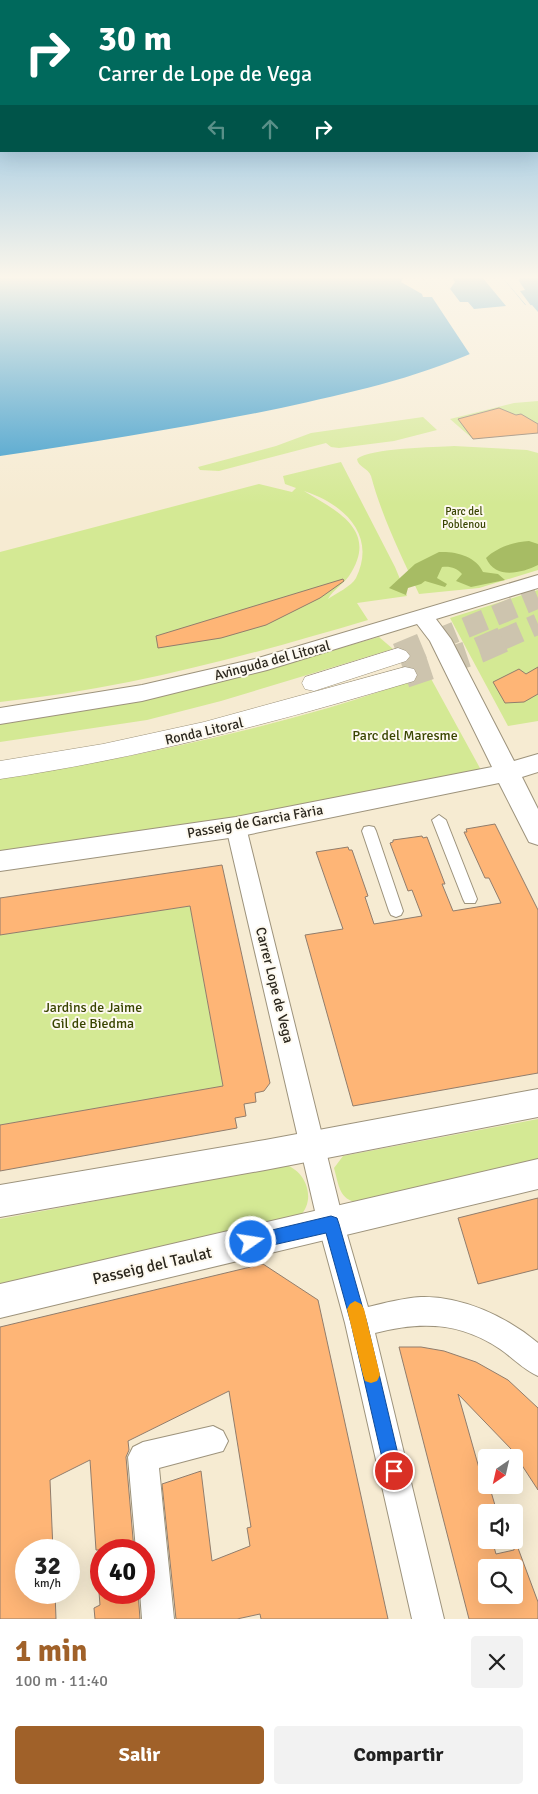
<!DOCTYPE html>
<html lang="es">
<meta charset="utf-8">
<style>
:root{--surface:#fff;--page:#f2f2f2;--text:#222;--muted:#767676;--accent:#a06129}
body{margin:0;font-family:Signika,sans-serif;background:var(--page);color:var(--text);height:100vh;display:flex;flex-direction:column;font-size:19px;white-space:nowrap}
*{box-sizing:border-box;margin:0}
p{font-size:16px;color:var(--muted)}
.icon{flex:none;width:28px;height:28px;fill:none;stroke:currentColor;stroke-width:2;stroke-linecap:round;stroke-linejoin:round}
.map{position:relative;height:1619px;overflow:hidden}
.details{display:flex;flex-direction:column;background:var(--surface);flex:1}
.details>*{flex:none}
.hud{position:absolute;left:0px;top:0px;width:539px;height:152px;box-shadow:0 5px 20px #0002;background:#00695c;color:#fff;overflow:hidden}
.needle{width:32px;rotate:214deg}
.fabs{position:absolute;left:478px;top:1449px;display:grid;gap:10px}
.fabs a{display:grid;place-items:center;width:45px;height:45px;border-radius:5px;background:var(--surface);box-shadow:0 5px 20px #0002;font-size:25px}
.speed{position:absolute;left:15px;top:1539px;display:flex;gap:10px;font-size:25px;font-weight:700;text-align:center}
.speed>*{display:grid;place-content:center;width:65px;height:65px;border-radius:50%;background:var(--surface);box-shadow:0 5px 20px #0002;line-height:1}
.speed small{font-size:12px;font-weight:400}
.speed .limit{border:8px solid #d22;background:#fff;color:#111}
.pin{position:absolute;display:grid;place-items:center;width:42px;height:42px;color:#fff;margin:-21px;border:2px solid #fff;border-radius:50%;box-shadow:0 1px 5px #0007}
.me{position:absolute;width:55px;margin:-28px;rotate:77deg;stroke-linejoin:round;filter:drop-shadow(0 0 4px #0008)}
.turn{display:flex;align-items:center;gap:18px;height:105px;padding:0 15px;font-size:22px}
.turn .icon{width:65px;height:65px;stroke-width:2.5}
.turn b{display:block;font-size:35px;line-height:42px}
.lanes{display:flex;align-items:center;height:48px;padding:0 15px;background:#0003;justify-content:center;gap:25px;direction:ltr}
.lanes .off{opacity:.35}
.round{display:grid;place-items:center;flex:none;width:52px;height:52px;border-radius:5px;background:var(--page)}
.summary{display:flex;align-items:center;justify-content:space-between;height:85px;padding:0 15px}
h1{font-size:30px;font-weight:700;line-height:38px;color:var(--accent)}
.button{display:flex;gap:10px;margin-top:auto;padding:10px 15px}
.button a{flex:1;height:58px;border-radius:5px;background:var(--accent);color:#fff;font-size:20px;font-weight:700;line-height:58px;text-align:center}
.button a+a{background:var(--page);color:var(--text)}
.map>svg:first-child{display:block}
.green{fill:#d4e994;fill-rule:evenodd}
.forest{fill:#a7bc64}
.water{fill:#379acb}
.pier{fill:#f6ebd2}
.building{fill:#feb576;stroke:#917d6c;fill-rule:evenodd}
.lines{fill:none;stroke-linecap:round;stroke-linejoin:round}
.trunk-tunnel-far1{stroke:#cdc4ae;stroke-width:21;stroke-dasharray:21 11;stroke-linecap:butt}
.trunk-tunnel{stroke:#cdc4ae;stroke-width:26;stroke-dasharray:26 13;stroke-linecap:butt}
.pedestrian-casing{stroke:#9d937c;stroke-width:2}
.minor-casing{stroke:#9d937c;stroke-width:2}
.tertiary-casing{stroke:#9d937c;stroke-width:2}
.secondary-casing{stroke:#9d937c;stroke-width:2}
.trunk-casing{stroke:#9d937c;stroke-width:1}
.pedestrian{fill:#fff;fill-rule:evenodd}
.minor{fill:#fff;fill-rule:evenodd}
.tertiary{fill:#fff;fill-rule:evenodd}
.secondary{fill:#fff;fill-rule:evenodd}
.trunk{fill:#fff;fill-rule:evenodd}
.route{fill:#1a73e8;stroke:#114b97}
.slow{fill:#f59e0b}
.labels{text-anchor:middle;stroke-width:4;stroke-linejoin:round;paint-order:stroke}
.far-park-label{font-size:11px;fill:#394500;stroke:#fdf9ef}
.street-label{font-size:14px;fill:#2b271e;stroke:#fdf9ef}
.park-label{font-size:14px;fill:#394500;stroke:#fdf9ef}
.near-street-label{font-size:16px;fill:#2b271e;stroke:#fdf9ef}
</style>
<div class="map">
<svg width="538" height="1619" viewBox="0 0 538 1619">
<rect width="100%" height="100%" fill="#f6ebd2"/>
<path class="green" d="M538,401V433L473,439L450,419L514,403Z
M423,417L437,430L394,441L339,448L331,447L326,443L219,471L200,470L198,467L276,446L311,433Z
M454,446L527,450L538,453V570L479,588L419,594C401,555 382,517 371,476C368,468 358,467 357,459C370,448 436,447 454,446Z
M341,462L395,567L407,596L357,603L368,620C247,656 125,689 0,702V552L259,484L292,492L296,488L285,484L283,476ZM304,491C344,504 377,535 356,578C352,586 335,594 328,599C333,590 343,584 349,576C380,530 335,510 304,491Z
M538,590V721L508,726L450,618Z
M379,637L393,649L221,701L147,720L0,742V723L64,714L216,683Z
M429,675L481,770L265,813L0,853V778C110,762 220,739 328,708C362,698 395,686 429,675Z
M190,906L223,1086L0,1125V935Z
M538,1119V1160L358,1203C339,1199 339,1186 334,1168L343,1156Z
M286,1165C307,1172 316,1200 300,1216L0,1286V1219Z"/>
<path class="forest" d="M529,541L538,544V565C521,573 496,580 486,558C497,547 514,542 529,541Z
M439,552C455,551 476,556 483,572L498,574L505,580L471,587L456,581L462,574C457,568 450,566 442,567L437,578L447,584L445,587L425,581L421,584L408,588L406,595L389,588L415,564Z"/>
<path class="water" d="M0,277H482L506,306L474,309L468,302H460L441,277L423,279L477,351C414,379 348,393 281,408C188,427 94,442 0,456Z
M502,277H538V312L532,305L526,306Z"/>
<path class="pier" d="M404,277H452L455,282L450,289L441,277L423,279L479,349V353L471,356L432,297H423L422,294L401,282Z
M502,277H520L519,281L525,290L520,291L538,315L531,308H524L523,306L526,305Z"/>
<path class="building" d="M499,408L516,415L521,414L538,424V433L473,439L458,419Z
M343,579L344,581L320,598L266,625L221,638L158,648L156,636Z
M538,667V694L524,702L505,703L493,682L519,669L526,674Z
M495,824L538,910V1073L353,1106L305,935L343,929L316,852L348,847L349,850H352L368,896L365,897L374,924L422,916L412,890L408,891L390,843L393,842V840L422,836L423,838L427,837L445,884H442L453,911L501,903L489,878H485L464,832H467L466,829Z
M222,865L270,1083L264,1091L255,1093L256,1102L244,1104L246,1116L235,1118L237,1128L0,1171V1125L223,1086L190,906L0,935V898Z
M538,1198V1269L478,1284L458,1218Z
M263,1264L318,1300L388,1619H261L260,1614L237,1619H176L162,1484L201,1471L212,1561L250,1546L247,1528L251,1527L229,1391L128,1441L129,1450L126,1457L134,1550H96L90,1460L50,1480L53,1550H26V1592H55L56,1619H0V1327Z
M399,1347H421L444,1351L476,1362L508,1380L538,1408V1490L512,1450L458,1394L479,1468L483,1466L486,1485H489L497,1512H486V1540H492L496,1554L514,1550L515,1540L538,1602V1619H469ZM486,1568H514V1595H486Z
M99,1592H138L140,1619H95L94,1608L100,1605Z"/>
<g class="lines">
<path class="trunk-tunnel-far1" d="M436,640L538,598
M501,640L538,624"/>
<path class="trunk-tunnel" d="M398,656L439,639
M405,675L479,650L504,639"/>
<defs>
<path id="pedestrian" d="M439,815L446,820L477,899L475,903H465L463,899L432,820Z
M369,826L374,827L376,831L403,911L401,915L396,917L391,915L389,911L362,831L364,827Z"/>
<path id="minor" d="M236,820L243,822L246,827L344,1224L368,1307C385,1303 403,1298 421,1297C463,1296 507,1317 538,1343V1376C524,1370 513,1358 500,1349C460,1322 421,1321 375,1333L444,1619H412L345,1323L318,1224L226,827L229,822Z
M213,1426L223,1431L228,1441L223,1451L159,1468L174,1619H142L140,1592H144V1550H136L128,1457L133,1447L143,1442Z"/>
<path id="tertiary" d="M538,1089V1117L265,1170L0,1217V1185L265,1140Z
M538,1159V1189L0,1318V1284Z"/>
<path id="secondary" d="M538,575V588L436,619L451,639L514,761L538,754V772L522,777L538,809V845L529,842L499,783L236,837L0,871V851L236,817L492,767L430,641L417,624L267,670L142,701L0,724V708L142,685L255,659Z"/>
<path id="trunk" d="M398,648L406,651L410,656L406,661L314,691L305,689L302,683L305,677Z
M405,667L414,669L417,675L414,681C277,722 141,758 0,779V761L103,744L204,722Z"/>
</defs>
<use href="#pedestrian" class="pedestrian-casing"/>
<use href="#minor" class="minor-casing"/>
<use href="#tertiary" class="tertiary-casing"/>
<use href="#secondary" class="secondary-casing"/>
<use href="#trunk" class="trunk-casing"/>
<use href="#pedestrian" class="pedestrian"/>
<use href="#minor" class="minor"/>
<use href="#tertiary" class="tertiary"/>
<use href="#secondary" class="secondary"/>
<use href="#trunk" class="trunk"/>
</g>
<linearGradient id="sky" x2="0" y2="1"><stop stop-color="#61aadc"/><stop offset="0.55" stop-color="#fbf6eb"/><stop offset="1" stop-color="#fbf6eb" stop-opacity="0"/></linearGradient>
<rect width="538" height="504" fill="url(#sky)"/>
<path class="route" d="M331,1216L337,1218L339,1224L367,1323L402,1471L400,1477L394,1480L387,1477L385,1471L351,1323L326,1233L251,1250L245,1248L243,1242L245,1237L251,1235Z"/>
<path class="slow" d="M355,1301L361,1304L364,1309L380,1375L377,1381L371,1383L365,1381L363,1375L347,1309L350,1304Z"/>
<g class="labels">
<g class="far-park-label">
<text x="464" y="515">Parc del<tspan x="464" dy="13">Poblenou</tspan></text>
</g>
<g class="street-label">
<text transform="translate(272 660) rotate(-15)" y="5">Avinguda del Litoral</text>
<text transform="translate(204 731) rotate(-13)" y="5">Ronda Litoral</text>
<text transform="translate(255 821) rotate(-10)" y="5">Passeig de Garcia Fària</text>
<text transform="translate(275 985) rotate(76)" y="5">Carrer Lope de Vega</text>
</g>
<g class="park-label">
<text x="405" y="740">Parc del Maresme</text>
<text x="93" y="1012">Jardins de Jaime<tspan x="93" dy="16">Gil de Biedma</tspan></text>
</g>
<g class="near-street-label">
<text transform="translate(152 1265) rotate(-13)" y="6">Passeig del Taulat</text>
</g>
</g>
</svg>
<div class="fabs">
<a><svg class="needle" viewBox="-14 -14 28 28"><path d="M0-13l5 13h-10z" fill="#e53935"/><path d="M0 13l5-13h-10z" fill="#767676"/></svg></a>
<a><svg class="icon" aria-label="sound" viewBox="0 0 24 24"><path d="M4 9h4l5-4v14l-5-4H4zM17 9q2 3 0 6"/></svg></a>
<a><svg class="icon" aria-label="search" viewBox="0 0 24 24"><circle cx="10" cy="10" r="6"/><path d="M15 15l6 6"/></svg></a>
</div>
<div class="speed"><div>32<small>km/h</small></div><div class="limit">40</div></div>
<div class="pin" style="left:394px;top:1471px;background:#d93025"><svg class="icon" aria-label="arrive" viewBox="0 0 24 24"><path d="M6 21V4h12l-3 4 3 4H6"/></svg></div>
<svg class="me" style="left:251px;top:1242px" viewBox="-20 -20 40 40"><circle r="17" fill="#1a73e8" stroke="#fff" stroke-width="3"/><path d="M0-11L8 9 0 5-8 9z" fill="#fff"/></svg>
<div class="hud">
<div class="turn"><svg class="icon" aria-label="right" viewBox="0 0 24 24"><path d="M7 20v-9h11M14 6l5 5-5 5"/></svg><div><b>30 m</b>Carrer de Lope de Vega</div></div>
<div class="lanes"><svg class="icon off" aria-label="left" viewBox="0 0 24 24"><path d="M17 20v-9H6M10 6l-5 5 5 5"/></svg><svg class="icon off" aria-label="ahead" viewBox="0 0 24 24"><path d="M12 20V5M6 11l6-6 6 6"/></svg><svg class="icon" aria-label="right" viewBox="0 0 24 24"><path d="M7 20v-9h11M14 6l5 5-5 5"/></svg></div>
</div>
</div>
<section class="details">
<div class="summary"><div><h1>1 min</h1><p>100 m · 11:40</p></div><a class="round"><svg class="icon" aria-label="close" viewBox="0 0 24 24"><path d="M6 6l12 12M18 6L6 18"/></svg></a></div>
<div class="button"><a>Salir</a><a>Compartir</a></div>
</section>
